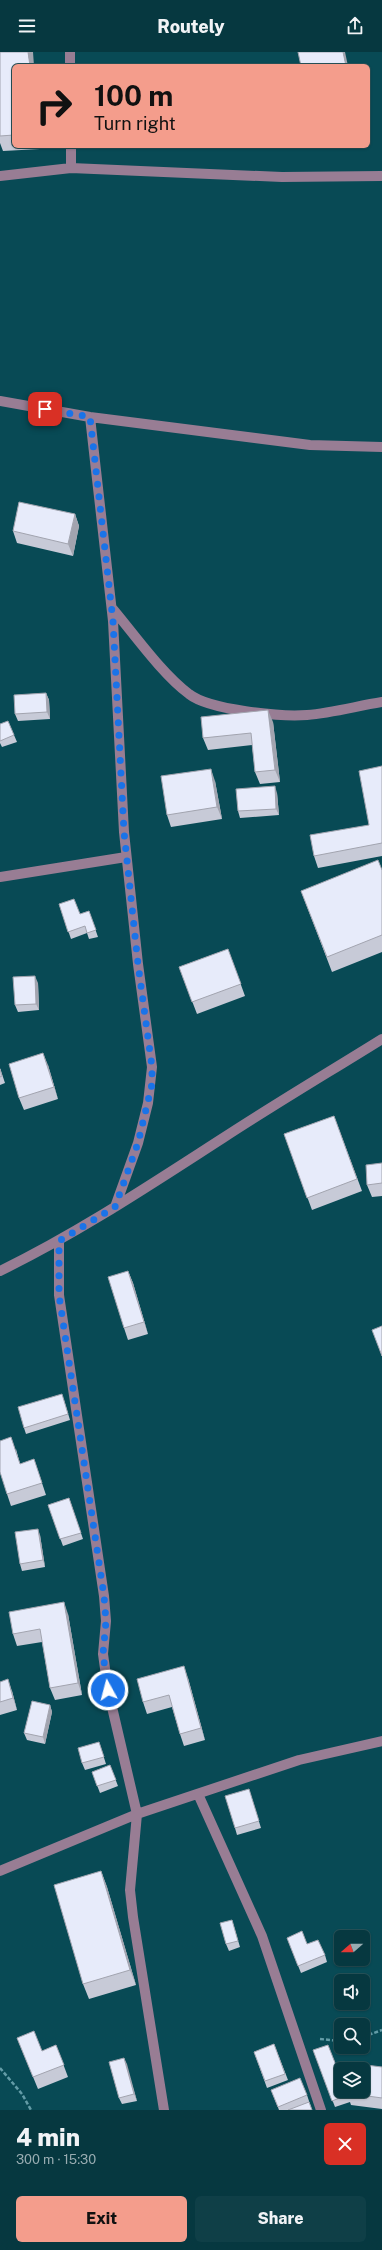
<!DOCTYPE html>
<meta charset="utf-8">
<style>
:root{--surface:#063840;--page:#0f3f47;--text:#f1f3f6;--muted:#98acb1;--line:#275259;--accent:#f49d8c}
body{margin:0;font-family:"Public Sans",sans-serif;background:var(--page);color:var(--text);height:100vh;display:flex;flex-direction:column;font-size:15px;white-space:nowrap}
*{box-sizing:border-box;margin:0}
p{font-size:13px;color:var(--muted)}
.icon{flex:none;width:22px;height:22px;fill:none;stroke:currentColor;stroke-width:2;stroke-linecap:round;stroke-linejoin:round}
.map{position:relative;height:2058px;overflow:hidden}
.panel{display:flex;flex-direction:column;background:var(--surface);flex:1}
.panel>*{flex:none}
.banner{position:absolute;left:12px;top:12px;width:358px;height:84px;border-radius:6px;box-shadow:0 1px 3px #0004,0 0 0 1px var(--line);background:#f49d8c;color:#111;overflow:hidden}
.needle{width:26px;rotate:250deg}
.fabs{position:absolute;left:334px;top:1878px;display:grid;gap:8px}
.fabs a{display:grid;place-items:center;width:36px;height:36px;border-radius:6px;background:var(--surface);box-shadow:0 1px 3px #0004,0 0 0 1px var(--line);font-size:20px}
.pin{position:absolute;display:grid;place-items:center;width:34px;height:34px;color:#fff;margin:-17px;border-radius:8px;box-shadow:0 2px 6px #0006}
.me{position:absolute;width:44px;margin:-22px;rotate:353deg;stroke-linejoin:round;filter:drop-shadow(0 0 3px #0008)}
.turn{display:flex;align-items:center;gap:14px;height:84px;padding:0 16px;font-size:18px}
.turn .icon{width:52px;height:52px;stroke-width:2.5}
.turn b{display:block;font-size:28px;line-height:34px}
.round{display:grid;place-items:center;flex:none;width:42px;height:42px;border-radius:6px;background:var(--page)}
.head{display:flex;align-items:center;justify-content:space-between;height:68px;padding:0 16px}
h1{font-size:24px;font-weight:800;line-height:30px}
.primary-button{display:flex;gap:8px;margin-top:auto;padding:8px 16px}
.primary-button a{flex:1;height:46px;border-radius:6px;background:var(--accent);color:#111;font-size:16px;font-weight:800;line-height:46px;text-align:center}
.primary-button a+a{background:var(--page);color:var(--text)}
header{display:flex;justify-content:space-between;align-items:center;height:52px;padding:0 16px;background:var(--surface);font-size:18px;font-weight:800}
.map>svg:first-child{display:block}
.lines{fill:none;stroke-linecap:round;stroke-linejoin:round}
.path{stroke:#639ca7;stroke-width:2.5;stroke-dasharray:4 2;stroke-linecap:butt}
.minor{stroke:#987d94;stroke-width:10}
.wall{fill:#c7cad7}
.shaded-wall{fill:#a2a4af}
.building{fill:#e7ebfa;stroke:#a2a4af}
.route{stroke:#1a73e8;stroke-width:7;stroke-dasharray:0 12.6}
</style>
<header><svg class="icon" aria-label="menu" viewBox="0 0 24 24"><path d="M4 6h16M4 12h16M4 18h16"/></svg>Routely<svg class="icon" aria-label="share" viewBox="0 0 24 24"><path d="M12 15V3M7 8l5-5 5 5M5 13v7h14v-7"/></svg></header>
<div class="map">
<svg width="382" height="2058" viewBox="0 0 382 2058">
<rect width="100%" height="100%" fill="#084a55"/>
<g class="lines">
<path class="path" d="M363,1985L382,1978
M320,1987L341,1989
M0,2016L22,2042L31,2058"/>
<path class="minor" d="M70,0V14
M71,94V116
M0,124L71,116L282,125L382,124
M0,349L90,365L310,393L382,395
M90,365L113,569L124,780L138,912L152,1015L148,1051L138,1091L115,1155
M112,556C134,582 162,622 189,642C209,658 281,665 307,663C332,661 357,654 382,650
M0,825L126,805
M59,1189V1243L104,1544L106,1569L103,1602L108,1638L137,1762L130,1838L133,1865L164,2058
M0,1219C78,1181 150,1133 223,1086C275,1052 329,1020 382,987
M198,1742L262,1884L321,2058
M0,1819L137,1762L299,1708L382,1689"/>
</g>
<path class="wall" d="M0,0L14,14V94H40V97L3,99L0,91Z
M75,462L79,474L73,504L17,491L13,479Z
M46,641L49,648L50,667L18,669L15,662Z
M273,670L280,730L260,732L255,720L252,693L208,698L203,686Z
M0,672L14,683L17,690L2,695L0,691Z
M382,714V804L318,816L314,804L369,773Z
M215,729L222,767L171,775L167,763Z
M277,741L279,763L240,766L238,759Z
M382,818V900L332,920L301,839Z
M59,852L80,862L89,859L98,885L89,887L87,881L71,887Z
M228,897L245,944L197,962L179,915Z
M38,931L39,958L18,960L15,953Z
M48,1013L58,1047L24,1058L19,1046Z
M0,1016L5,1031L0,1033Z
M334,1064L362,1139L312,1158L284,1082Z
M382,1111V1144L372,1145L367,1133Z
M128,1219L133,1231L148,1282L128,1288L124,1276Z
M64,1348L70,1368L26,1382L24,1376Z
M16,1397L20,1412L34,1407L46,1443L11,1454L7,1442Z
M69,1446L83,1487L63,1494L48,1453Z
M40,1483L45,1515L22,1519L20,1512Z
M68,1562L82,1643L55,1648L50,1636L42,1590L17,1594L13,1582Z
M188,1626L205,1688L184,1694L180,1682L172,1655L147,1662L143,1650Z
M0,1630L12,1639L17,1658L0,1663Z
M50,1653L52,1660L45,1692L27,1688L24,1681Z
M99,1690L106,1712L85,1718L82,1711Z
M110,1713L118,1734L100,1741L92,1720Z
M249,1737L261,1776L237,1783L235,1776Z
M101,1819L107,1835L136,1933L89,1947L83,1932Z
M232,1868L240,1895L229,1899L226,1892Z
M287,1886L307,1892L325,1903L327,1910L301,1921Z
M17,1986L42,1999L56,1993L68,2025L38,2037Z
M274,1992L288,2028L267,2036L254,2000Z
M313,1998L347,2040L382,2015V2057L351,2053L350,2050L335,2055Z
M124,2006L137,2049L122,2052L119,2046Z
M271,2038L307,2043L312,2058H279Z"/>
<path class="shaded-wall" d="M28,0H33L34,14H30Z
M343,0H345L348,14H346Z
M75,462L79,474L73,504L68,492Z
M46,641L49,648L50,667L47,660Z
M268,658L273,670L280,730L275,718Z
M211,717L215,729L222,767L217,755Z
M275,734L277,741L279,763L276,757Z
M35,924L38,931L39,958L36,952Z
M43,1001L48,1013L58,1047L54,1035Z
M128,1219L133,1231L148,1282L144,1270Z
M38,1477L40,1483L45,1515L43,1508Z
M64,1550L68,1562L82,1643L78,1631Z
M184,1614L188,1626L205,1688L201,1676Z
M8,1627L12,1639L17,1658L13,1646Z
M50,1653L52,1660L45,1692L43,1685Z
M101,1819L107,1835L136,1933L130,1918Z
M124,2006L127,2012L137,2049L134,2042Z"/>
<path class="building" d="M0,0H28L30,14H14V83L0,84Z
M298,0H343L346,14H301Z
M19,450L75,462L68,492L13,479Z
M46,641L47,660L15,662L14,643Z
M268,658L275,718L255,720L251,681L203,686L201,665Z
M8,669L14,683L0,689V672Z
M382,714V791L314,804L310,783L369,773L359,719Z
M211,717L217,755L167,763L161,724Z
M275,734L276,757L238,759L236,737Z
M378,808L382,818V883L327,905L301,839Z
M74,847L80,862L89,859L96,878L87,881L85,874L68,880L59,852Z
M228,897L241,932L192,950L179,915Z
M35,924L36,952L15,953L13,925Z
M43,1001L54,1035L19,1046L9,1012Z
M0,1017L2,1024L0,1025Z
M334,1064L357,1127L307,1146L284,1082Z
M382,1111V1131L367,1133L366,1113Z
M128,1219L144,1270L124,1276L108,1225Z
M382,1274V1304L372,1278Z
M62,1342L68,1362L24,1376L18,1355Z
M11,1385L20,1412L34,1407L42,1431L7,1442L0,1420V1389Z
M69,1446L81,1481L60,1487L48,1453Z
M38,1477L43,1508L20,1512L15,1480Z
M64,1550L78,1631L50,1636L40,1577L13,1582L9,1560Z
M184,1614L201,1676L180,1682L169,1643L143,1650L137,1627Z
M8,1627L13,1646L0,1650V1630Z
M32,1649L50,1653L43,1685L24,1681Z
M99,1690L104,1705L82,1711L78,1696Z
M110,1713L116,1728L97,1734L92,1720Z
M249,1737L259,1769L235,1776L225,1744Z
M101,1819L130,1918L83,1932L54,1833Z
M232,1868L238,1889L226,1892L220,1871Z
M302,1879L307,1892L318,1888L325,1903L298,1914L287,1886Z
M34,1979L42,1999L56,1993L64,2013L33,2025L17,1986Z
M274,1992L285,2022L265,2029L254,2000Z
M328,1993L341,2026V2039H346L347,2043L332,2049L313,1998Z
M124,2006L134,2042L119,2046L109,2010Z
M350,2011L382,2015V2046L346,2041L347,2039H363V2017H349Z
M300,2026L307,2043L278,2055L271,2038Z
M309,2050L312,2058H288Z"/>
<g class="lines">
<path class="route" d="M45,357L90,365L113,569L124,780L138,912L152,1015V1032L138,1091L115,1155L59,1189V1243L104,1544L106,1569L103,1602L108,1638"/>
</g>
</svg>
<div class="fabs">
<a><svg class="needle" viewBox="-14 -14 28 28"><path d="M0-13l5 13h-10z" fill="#e53935"/><path d="M0 13l5-13h-10z" fill="#98acb1"/></svg></a>
<a><svg class="icon" aria-label="sound" viewBox="0 0 24 24"><path d="M4 9h4l5-4v14l-5-4H4zM17 9q2 3 0 6"/></svg></a>
<a><svg class="icon" aria-label="search" viewBox="0 0 24 24"><circle cx="10" cy="10" r="6"/><path d="M15 15l6 6"/></svg></a>
<a><svg class="icon" aria-label="layers" viewBox="0 0 24 24"><path d="M12 4l9 5-9 5-9-5zM3 14l9 5 9-5"/></svg></a>
</div>
<div class="pin" style="left:45px;top:357px;background:#d93025"><svg class="icon" aria-label="arrive" viewBox="0 0 24 24"><path d="M6 21V4h12l-3 4 3 4H6"/></svg></div>
<svg class="me" style="left:108px;top:1638px" viewBox="-20 -20 40 40"><circle r="17" fill="#1a73e8" stroke="#fff" stroke-width="3"/><path d="M0-11L8 9 0 5-8 9z" fill="#fff"/></svg>
<div class="banner">
<div class="turn"><svg class="icon" aria-label="right" viewBox="0 0 24 24"><path d="M7 20v-9h11M14 6l5 5-5 5"/></svg><div><b>100 m</b>Turn right</div></div>
</div>
</div>
<section class="panel">
<div class="head"><div><h1>4 min</h1><p>300 m · 15:30</p></div><a class="round" style="background:#d93025;color:#fff"><svg class="icon" aria-label="close" viewBox="0 0 24 24"><path d="M6 6l12 12M18 6L6 18"/></svg></a></div>
<div class="primary-button"><a>Exit</a><a>Share</a></div>
</section>
